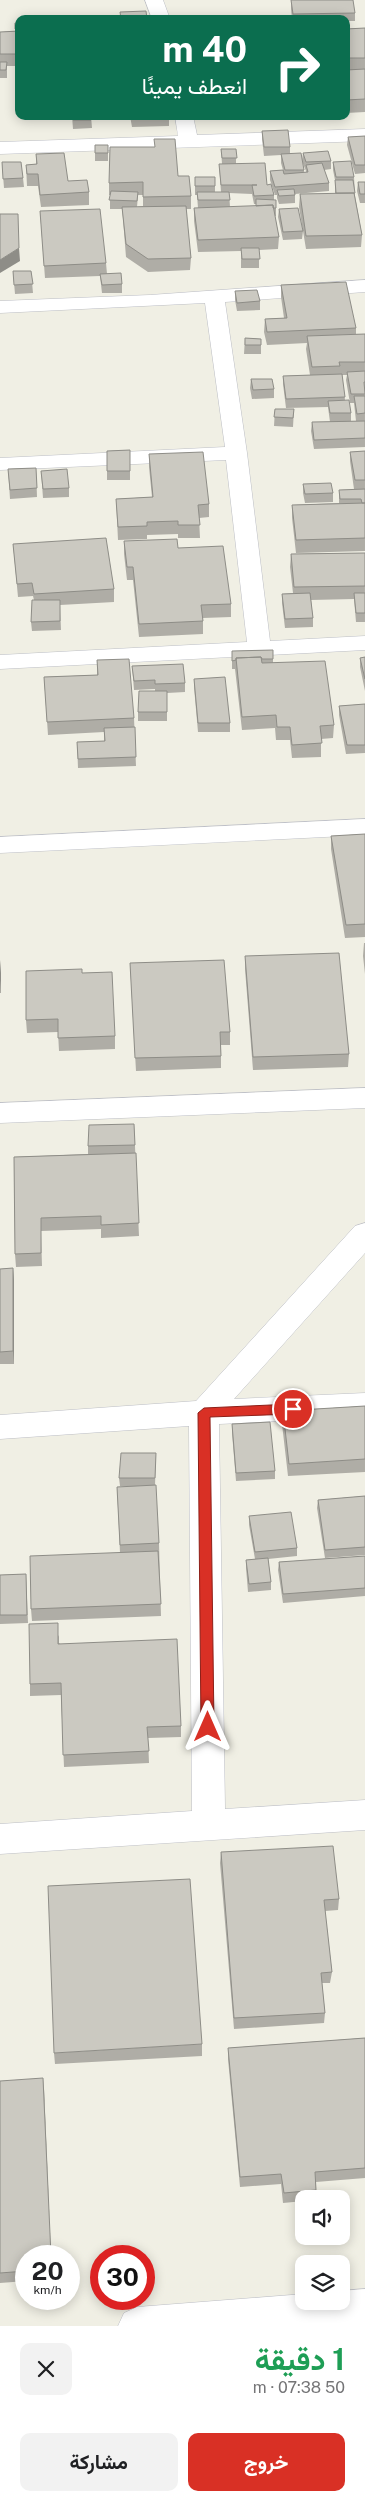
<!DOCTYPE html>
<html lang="ar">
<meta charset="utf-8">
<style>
:root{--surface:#fff;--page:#f2f2f2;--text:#202124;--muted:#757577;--accent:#d93025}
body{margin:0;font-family:"Public Sans",Vazirmatn,sans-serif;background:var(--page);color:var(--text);direction:rtl;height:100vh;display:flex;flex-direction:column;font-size:19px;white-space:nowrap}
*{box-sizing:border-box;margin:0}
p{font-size:16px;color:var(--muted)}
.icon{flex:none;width:28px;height:28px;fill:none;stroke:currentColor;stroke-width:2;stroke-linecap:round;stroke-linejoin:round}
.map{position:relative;height:2326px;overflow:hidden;direction:ltr}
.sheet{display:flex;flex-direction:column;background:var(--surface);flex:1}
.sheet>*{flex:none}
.guide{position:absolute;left:15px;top:15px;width:335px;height:105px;border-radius:10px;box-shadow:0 2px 12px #0003;direction:rtl;background:#0b6e4f;color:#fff;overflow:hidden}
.fabs{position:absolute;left:295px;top:2190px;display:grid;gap:10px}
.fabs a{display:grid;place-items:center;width:55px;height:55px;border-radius:10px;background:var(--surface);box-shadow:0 2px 12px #0003;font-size:25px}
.speed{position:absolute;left:15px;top:2245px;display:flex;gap:10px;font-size:25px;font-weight:700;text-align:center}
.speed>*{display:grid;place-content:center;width:65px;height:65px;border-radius:50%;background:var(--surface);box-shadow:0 2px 12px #0003;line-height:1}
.speed small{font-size:12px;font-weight:400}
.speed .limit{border:8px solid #d22;background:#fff;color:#111}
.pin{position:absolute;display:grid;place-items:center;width:42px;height:42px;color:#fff;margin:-21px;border:2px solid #fff;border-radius:50%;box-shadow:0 1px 5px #0007}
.me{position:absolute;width:55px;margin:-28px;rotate:0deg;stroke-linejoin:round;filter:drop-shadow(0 0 4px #0008)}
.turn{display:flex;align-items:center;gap:18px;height:105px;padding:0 20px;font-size:22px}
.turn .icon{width:65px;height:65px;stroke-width:2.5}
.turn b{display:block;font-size:35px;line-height:42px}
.round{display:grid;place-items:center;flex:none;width:52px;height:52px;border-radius:10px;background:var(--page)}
.head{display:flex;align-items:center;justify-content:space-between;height:85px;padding:0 20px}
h1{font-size:30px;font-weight:700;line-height:38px;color:#1e9e55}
.primary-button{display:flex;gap:10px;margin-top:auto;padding:10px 20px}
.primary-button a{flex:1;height:58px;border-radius:10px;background:var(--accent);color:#fff;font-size:20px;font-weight:700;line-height:58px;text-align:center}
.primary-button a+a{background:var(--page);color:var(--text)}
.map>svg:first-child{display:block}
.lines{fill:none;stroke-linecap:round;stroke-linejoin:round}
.street-casing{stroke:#bcbec5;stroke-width:1}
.secondary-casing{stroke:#bdbfc7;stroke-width:1}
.street{fill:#fff;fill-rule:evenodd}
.secondary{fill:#fff;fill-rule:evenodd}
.wall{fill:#afada6;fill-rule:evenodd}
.shaded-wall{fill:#8e8d87}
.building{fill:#cbc9c1;stroke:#8e8d87}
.route{fill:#d93025;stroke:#8d1f18}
</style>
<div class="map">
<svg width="365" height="2326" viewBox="0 0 365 2326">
<rect width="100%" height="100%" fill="#f0efe4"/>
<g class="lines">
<defs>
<path id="street" d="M145,0H163L170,19H152Z
M175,116H193L197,135L365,129V141L0,154V142L178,136Z
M365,280V292L225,302L247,453L270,641L365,636V650L0,669V655L247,642L226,460L0,470V458L225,447L205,303L0,313V301L150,295Z
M365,1088V1108L0,1123V1103Z
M365,1223V1253L234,1399L365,1393V1417L219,1424L225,1809L365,1800V1830L0,1854V1824L192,1811L189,1426L0,1439V1415L196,1401L355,1226Z
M365,2289V2326H118L124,2313L137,2307L304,2294V2301H341V2291Z"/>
<path id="secondary" d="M365,819V835L0,853V837Z"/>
</defs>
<use href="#street" class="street-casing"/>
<use href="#secondary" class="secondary-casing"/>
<use href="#street" class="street"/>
<use href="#secondary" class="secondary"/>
</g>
<path class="wall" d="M291,0L355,13V21H346V19H292L291,9Z
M15,23H19V66H7V78H0V32L16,31Z
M365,28V112L346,113V29Z
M72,116H91L92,128L73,129Z
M130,116H169V126L132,127Z
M262,131L290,147V154L304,170V172H306V171L302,161L303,153L331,161V169L324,170L329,183V191L295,194V203L279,204L277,198V195H275L270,180V171L283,170L281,163V155L264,156L262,139Z
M365,136V173L355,174L347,145L348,137Z
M108,145V161H95V153Z
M221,149H236V164L267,185L274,195V200H276V216H275L279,237L278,249L259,250V268H241V251L198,252L194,221V208H198L197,195H195V177H215V192H221L219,164H222ZM229,193L252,194L254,204H256V206L230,207Z
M36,154L68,181L89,192V205L41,207L38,186H27L26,165L36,164Z
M2,162L23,178L24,187L4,188Z
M333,162L354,177L355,196L362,235L361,247L306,249L299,207L300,194H335V180L333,170Z
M178,176L191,196V209H186L191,258L190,270L148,272L126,257L123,219L122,209H110V195H109V183ZM138,195H143V206L137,207Z
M358,182H365V203H360L357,191Z
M279,209L303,231L302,239L283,240L278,217Z
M40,211L106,263L107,274L122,284V293H102L100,276L45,278Z
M13,271H31L33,293L15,294Z
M281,285L356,328V334H365V447L314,449L311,431L312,422H330L328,407L286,408L283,384V376L310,375L306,349L307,343L267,345L264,332L265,319L284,318L281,297ZM342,375H347L346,380L350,403H354L356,421H351V413L345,400Z
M235,291L260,301V310L237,311L235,300Z
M245,338L261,339V354H244Z
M251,379L274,389V398L252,399L250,388Z
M275,409H294L293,427L274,426Z
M130,450V480H107V451Z
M365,451V489H354L350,461V452Z
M149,454L209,504V517L199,518L200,538H178V534L147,535V539L118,540L116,499L152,497L149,467Z
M36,468L37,497L10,499L8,469Z
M41,471L69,488V497L43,498Z
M303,484L333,493V502L305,503L303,493Z
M365,489V551L296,553L292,518V505L339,503V490Z
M124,541L178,548L231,604V617L203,618V634L139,637L133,580H127L124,554Z
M13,544L114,589V602L60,605L61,630L32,631L31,622L34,600L33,596L18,597Z
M365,553V622H356L354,599L311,600L313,618V627L285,628L282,603V594L293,593L290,567L291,554Z
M273,650V663L334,725L333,738L321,739V757L292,758L290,740H276L275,728L242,730L235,669H232V651Z
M365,657V691L360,667V658Z
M97,660L134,718L136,766L78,768L77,742L104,741V732L48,735L44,677L97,675Z
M132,666L185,683V692L167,693V721H138V712L155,691V689L134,690Z
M194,679L230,723V732H198L194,687Z
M365,704V753L346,754L339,715V706Z
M365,834V937L345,938L331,849V836Z
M364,943H365V974L363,956Z
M245,956L349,1054L348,1067L253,1070L245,969Z
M0,960L1,993H0Z
M130,963L230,1032V1045H221V1068L136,1071Z
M82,973L115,1036V1049L59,1051L58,1032L27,1033L26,1020Z
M134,1124L139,1236L101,1238V1229L41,1231L42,1266L16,1267L15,1254L14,1157L88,1154V1146Z
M13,1268L14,1281V1364H0V1269Z
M365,1406V1472L288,1476L282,1424L283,1411Z
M232,1424L275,1471V1479L236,1481L232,1433Z
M156,1453L155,1486L159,1543L161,1616L32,1621L31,1609L120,1553L117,1487L130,1486H120L119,1478Z
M365,1496V1555L325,1558L317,1508L318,1500Z
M249,1516L297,1548V1556L268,1559L271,1582V1590L248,1592L246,1568V1560L255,1559L249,1525Z
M365,1556V1596L283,1603L278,1570L279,1562Z
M26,1574L28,1623L0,1624V1575Z
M59,1635V1643L181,1726V1737L148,1738L149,1763L64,1767L61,1695L30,1696V1684Z
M221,1852L339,1899L338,1910L325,1911L332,1972L330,1983H322L325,2013L324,2023L234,2029L220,1863Z
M365,2038V2178L316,2182V2190L315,2199H304V2201L283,2203L281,2184L240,2187L228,2059V2048Z
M202,2044V2056L55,2064L54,2053Z
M0,2081L44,2089L26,2256V2281L0,2283Z"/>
<path class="shaded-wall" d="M19,248L20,261L0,273V260Z
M0,960L1,973V993L0,980Z
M13,1268L14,1281V1364L13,1351Z
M43,2078L44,2089L51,2256Z"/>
<path class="building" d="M291,0H353L355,13L293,14Z
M146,11L147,19H121L120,12Z
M81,17H96V19H81Z
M15,23H19V29H15Z
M365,28V58H346V29Z
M19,31V54H0V32Z
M0,62H7L6,70H0Z
M365,69V99L346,100V70Z
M72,116H91V120H73Z
M131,116H169V118L131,119Z
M288,130L290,147H264L262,131Z
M365,136V165H355L348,137Z
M154,139H175L178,176H189L191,196L143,197V182L109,183L110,147H155Z
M95,145H108V153H95Z
M221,149H236L237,158H222Z
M328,151L331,161L306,162L303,153Z
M64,153L68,181L87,180L89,192L40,195L38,174H27L26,165L37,164L36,154Z
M301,153L304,170H285L281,154Z
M351,161L354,177H336L333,162Z
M2,162H21L23,178L3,179Z
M265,163L267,185L271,184L274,195L254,196L252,185H257H221L219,164Z
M322,163L329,183L275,187L270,171L283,170L284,174L308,172L306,165Z
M195,177H215V186H195Z
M335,180H353L355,193H336Z
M358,182H365V194H360Z
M294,189L295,195L279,196L277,190Z
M111,191L138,192L137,201L109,200Z
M197,192H229L230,200H198Z
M354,193L362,235L306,236L300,194Z
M256,199L276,200V208H273V205L256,206Z
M273,205L279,237L198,240L194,208Z
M186,206L191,258L148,259L126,244L122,207Z
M298,208L303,231L283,232L279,209Z
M100,209L106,263L44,266L40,211Z
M0,214H18L19,248L0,260Z
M241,248H259L260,259H242Z
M13,271H31L33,284L14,285Z
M121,273L122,284L102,285L100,274Z
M346,282L356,328L267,332L265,319L287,318L281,285Z
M257,290L260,301L237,303L235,291Z
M365,334V362H339L340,366L312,367L307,336Z
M245,338L261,339V345H245Z
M365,371V382H364L365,394H351L347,372Z
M342,374L345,397L286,399L283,376Z
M251,379H272L274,389L253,390Z
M354,396H365V413L357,414Z
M349,400L351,413H330L328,401Z
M275,409H294L293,418L274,417Z
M365,421V438L314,440L312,422Z
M130,450V471H107V451Z
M365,451V480H355L350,452Z
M203,452L209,504L198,505L200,525H178V521L147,522V526L118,527L116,499L153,497L149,454Z
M36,468L37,488L10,490L8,469Z
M67,469L69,488L43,489L41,471Z
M331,483L333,493L305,494L303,484Z
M365,489V503H362L361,499H340L339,490Z
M365,503V538L296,540L292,505Z
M106,538L114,589L34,594L32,583L17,584L13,544Z
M177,539L178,548L223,546L231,604L201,605L203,621L139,624L133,567H127L124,541Z
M365,553V586L294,587L291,554Z
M310,593L313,618L285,619L282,594Z
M354,593H365V613H356Z
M32,600H60V621L31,622Z
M273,650V659H262L261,657L236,658V660L232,661V651Z
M261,657L262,663L325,661L334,725L320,726L322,743L292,745L290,727H277L276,715L242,717L236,658Z
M365,657V679L360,658Z
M129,659L134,718L47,722L44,677L98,675L97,660Z
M183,664L185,683L155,684V680L134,681L132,666Z
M225,677L230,723H198L194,679Z
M139,691H167V712H138Z
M365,704V745H347L339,706Z
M135,727L136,757L78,759L77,742L105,741L104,728Z
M365,834V924L346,925L331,836Z
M339,953L349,1054L253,1057L245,956Z
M224,960L230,1032H220L221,1056L135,1058L130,963Z
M82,969V973L112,972L115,1036L58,1038V1019L26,1020V971Z
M134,1124L135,1145L88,1146L89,1125Z
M136,1153L139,1223L101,1225V1216L41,1218V1253L15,1254L14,1157Z
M13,1268V1351L0,1352V1269Z
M365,1406V1459L289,1464L283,1411Z
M270,1422L275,1471L236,1473L232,1424Z
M121,1453H156L155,1478H119Z
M156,1485L159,1543L120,1545L117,1487Z
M365,1496V1547L325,1550L318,1500Z
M291,1512L297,1548L255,1552L249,1516Z
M158,1551L161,1604L31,1609L30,1556Z
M365,1556V1588L283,1594L279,1562Z
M268,1558L271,1582L249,1584L246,1560Z
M26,1574L27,1615H0V1575Z
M58,1623V1644L177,1639L181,1726L147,1727L149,1751L63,1755L61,1683L30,1684L29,1624Z
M333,1846L339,1899L324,1900L332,1972L321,1973L325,2013L234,2018L221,1852Z
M190,1879L202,2044L54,2053L48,1886Z
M365,2038V2168L315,2172L316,2190L284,2193L281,2174L240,2177L228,2048Z
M43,2078L51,2256H26V2271L0,2273V2081Z"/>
<path class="route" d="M293,1404L300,1409L293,1414L210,1417L214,1727L212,1731L208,1733L203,1731L201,1727L198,1413L204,1408Z"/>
</svg>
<div class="fabs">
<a><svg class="icon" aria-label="sound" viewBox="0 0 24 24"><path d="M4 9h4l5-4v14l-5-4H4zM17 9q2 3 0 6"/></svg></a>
<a><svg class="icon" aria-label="layers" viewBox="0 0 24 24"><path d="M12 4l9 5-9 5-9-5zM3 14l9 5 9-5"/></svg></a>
</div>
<div class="speed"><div>20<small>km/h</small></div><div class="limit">30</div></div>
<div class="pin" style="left:293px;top:1409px;background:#d93025"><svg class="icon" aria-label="arrive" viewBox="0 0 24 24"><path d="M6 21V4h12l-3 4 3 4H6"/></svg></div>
<svg class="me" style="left:208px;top:1727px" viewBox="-20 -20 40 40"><path d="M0-17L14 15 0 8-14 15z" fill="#d93025" stroke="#fff" stroke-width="4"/></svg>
<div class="guide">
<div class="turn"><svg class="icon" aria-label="right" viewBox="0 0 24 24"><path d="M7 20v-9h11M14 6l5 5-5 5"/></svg><div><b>40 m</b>انعطف يمينًا</div></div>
</div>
</div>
<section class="sheet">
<div class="head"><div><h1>1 دقيقة</h1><p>50 m · 07:38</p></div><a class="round"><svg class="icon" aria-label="close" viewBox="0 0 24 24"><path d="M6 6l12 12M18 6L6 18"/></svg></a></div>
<div class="primary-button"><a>خروج</a><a>مشاركة</a></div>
</section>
